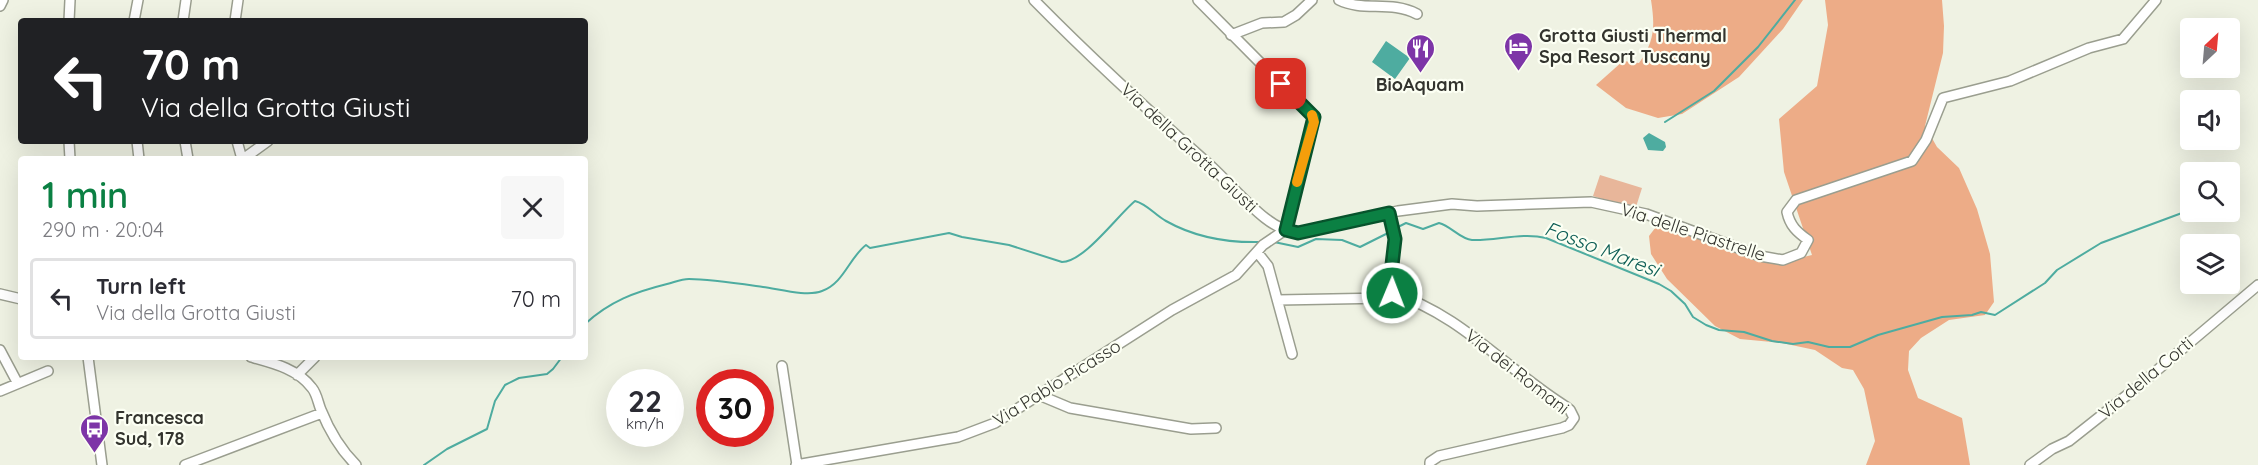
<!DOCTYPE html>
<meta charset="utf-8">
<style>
:root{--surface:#fff;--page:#f7f7f7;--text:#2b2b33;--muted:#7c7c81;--line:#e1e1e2;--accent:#0b8043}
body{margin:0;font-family:Quicksand,sans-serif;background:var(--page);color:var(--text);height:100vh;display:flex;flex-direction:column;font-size:22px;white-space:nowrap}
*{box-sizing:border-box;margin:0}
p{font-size:20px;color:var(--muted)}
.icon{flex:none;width:33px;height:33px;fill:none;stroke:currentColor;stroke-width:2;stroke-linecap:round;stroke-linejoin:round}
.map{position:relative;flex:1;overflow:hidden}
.side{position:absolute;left:18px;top:156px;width:570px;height:204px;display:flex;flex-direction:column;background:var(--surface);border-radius:6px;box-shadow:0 6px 24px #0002}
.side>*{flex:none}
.top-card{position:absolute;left:18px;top:18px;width:570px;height:126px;border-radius:6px;box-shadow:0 6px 24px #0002;background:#202124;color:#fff;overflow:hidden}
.needle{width:39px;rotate:26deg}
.controls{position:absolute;left:2180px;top:18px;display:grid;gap:12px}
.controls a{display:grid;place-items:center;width:60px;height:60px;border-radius:6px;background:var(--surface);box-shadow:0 6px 24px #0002;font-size:30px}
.speed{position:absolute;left:606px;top:369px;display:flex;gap:12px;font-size:30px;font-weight:700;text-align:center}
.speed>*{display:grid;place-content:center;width:78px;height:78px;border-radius:50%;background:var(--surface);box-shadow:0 6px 24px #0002;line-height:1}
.speed small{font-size:15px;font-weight:400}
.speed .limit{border:9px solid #d22;background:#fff;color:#111}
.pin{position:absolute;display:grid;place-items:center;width:51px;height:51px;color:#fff;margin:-26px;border-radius:12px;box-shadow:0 3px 9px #0006}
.me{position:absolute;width:66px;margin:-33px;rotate:1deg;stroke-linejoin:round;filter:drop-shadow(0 0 4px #0008)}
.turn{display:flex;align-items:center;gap:21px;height:126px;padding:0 24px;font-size:27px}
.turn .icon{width:78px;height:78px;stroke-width:2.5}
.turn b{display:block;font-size:42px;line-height:51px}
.round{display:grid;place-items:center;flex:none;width:63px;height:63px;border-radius:6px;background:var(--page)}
.head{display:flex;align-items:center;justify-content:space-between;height:102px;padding:0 24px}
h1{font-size:36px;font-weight:600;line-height:45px;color:var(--accent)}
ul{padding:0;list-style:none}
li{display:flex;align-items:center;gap:18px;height:81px;margin:0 12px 9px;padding:0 12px;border:3px solid var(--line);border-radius:6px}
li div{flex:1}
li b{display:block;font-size:22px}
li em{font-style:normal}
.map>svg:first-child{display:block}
.green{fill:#e8b69a}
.forest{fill:#edac87}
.water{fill:#4eaca0}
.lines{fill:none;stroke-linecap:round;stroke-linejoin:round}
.stream{stroke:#4eaca0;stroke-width:2}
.minor-casing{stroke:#9a9e8f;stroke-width:12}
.minor{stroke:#fff;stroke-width:9}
.route-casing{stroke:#07532c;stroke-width:15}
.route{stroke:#0b8043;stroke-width:10}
.slow{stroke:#f59e0b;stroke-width:10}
.labels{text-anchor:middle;stroke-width:4.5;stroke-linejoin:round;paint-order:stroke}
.poi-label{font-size:18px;font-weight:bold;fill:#33342e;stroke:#fcfff3;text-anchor:start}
.street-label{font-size:18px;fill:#33342e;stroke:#fcfff3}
.water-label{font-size:20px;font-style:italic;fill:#0d5e55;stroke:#fcfff3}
</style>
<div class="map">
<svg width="2258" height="465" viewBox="0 0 2258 465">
<rect width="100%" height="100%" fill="#eff2e3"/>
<path class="green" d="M1600,175L1642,188L1635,210L1593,196Z"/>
<path class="forest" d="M1651,0H1803L1783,29L1739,77L1682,114L1658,118L1626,108L1596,85L1623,61L1639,63C1655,41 1655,26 1651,0Z
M1825,0H1942L1944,26L1943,53L1925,126L1937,147L1959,168L1977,209L1990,254L1994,302L1985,315L1949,320L1921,338L1909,351L1908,370L1918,398L1962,418L1970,465H1866L1875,441L1864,389L1853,370L1842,368L1815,350L1782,343L1740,339L1715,326L1667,279L1651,254L1649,236L1659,223L1756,261L1783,262L1812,255L1784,172L1779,119L1817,86L1828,25Z"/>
<path class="water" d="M1386,41L1410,58L1395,79L1372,62Z
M1649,133L1665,142L1666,147L1663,151L1648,150L1643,138Z"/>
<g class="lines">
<path class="stream" d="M1665,122L1714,91L1758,47L1795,0
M1394,229L1406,223L1423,229L1439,223C1451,226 1460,239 1472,240C1496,241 1522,232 1546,238L1659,284L1671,291L1685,304L1693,317L1706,325L1719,330L1744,332L1772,341L1793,344L1808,342L1829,347H1850L1878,335L1942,317L1972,315L1981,312L1995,315L2045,283L2057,270L2101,243L2190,210
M1274,242L1298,247L1316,239L1342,240L1360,247L1390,232
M585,324C610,301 635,292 667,284C675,282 681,279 689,279C710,279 742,284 763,287C779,289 807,297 822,291C844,283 849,258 866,245L870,248L949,233L962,237L1009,245L1062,262C1084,262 1117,216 1135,201C1147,204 1155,215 1166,221C1196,238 1229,243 1262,242
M424,465L447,449L487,429L495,401L505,385L519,378L547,374L553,369L562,357"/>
<defs>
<path id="minor" d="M1034,0C1091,58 1151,113 1212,167C1230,184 1246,203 1265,218C1274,225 1286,232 1298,233L1398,211L1452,204L1477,206L1591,202L1646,214L1760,256L1783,260L1801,253L1808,240C1797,232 1790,226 1787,212L1796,200L1912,161L1926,140L1943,98L2010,81L2089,48L2123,39L2156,0
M1198,0L1314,117L1285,230
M1339,0C1363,12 1391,0 1417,14
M0,6L3,0
M69,21L70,0
M134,21L138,0
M183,21L186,0
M235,21L238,0
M1231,35L1262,23L1284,22L1296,15L1312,0
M69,141L70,159
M137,141L139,159
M185,141L188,159
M237,141L242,159
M243,159L268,141
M1389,213L1395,239L1390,282L1392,293
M1257,252L1268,266L1292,354
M1392,293C1459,313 1507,370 1565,406L1570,410L1574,418L1569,425L1562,428L1439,456L1430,462V465
M0,294L21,299
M1278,300L1387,298L1392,293
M0,350L17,382
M88,357L102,465
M251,357C273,363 298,369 312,388C317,394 318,403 321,410C329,430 341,450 356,465
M782,366L797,465
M297,375L315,357
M0,391L48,371
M1039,395L1070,408L1191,429L1216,428
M185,465L322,413
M796,465L958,437L995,423L1172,310L1236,275L1263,245L1285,230
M2030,465L2052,449L2069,441L2136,388L2258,285"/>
</defs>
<use href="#minor" class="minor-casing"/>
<use href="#minor" class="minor"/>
</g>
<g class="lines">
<defs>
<path id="route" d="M1281,84L1314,117L1286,230L1298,233L1389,213L1395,239L1390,282L1392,293"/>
</defs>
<use href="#route" class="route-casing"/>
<use href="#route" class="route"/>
<path class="slow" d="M1297,182L1314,122L1312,115"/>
</g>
<defs>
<symbol id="hotel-pin" viewBox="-11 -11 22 30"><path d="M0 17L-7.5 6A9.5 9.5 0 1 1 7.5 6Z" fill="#7d35a7" stroke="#fcfff3"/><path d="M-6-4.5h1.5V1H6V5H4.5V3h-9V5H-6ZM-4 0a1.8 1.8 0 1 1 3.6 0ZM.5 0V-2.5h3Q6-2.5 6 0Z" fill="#fff"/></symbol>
<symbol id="restaurant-pin" viewBox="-11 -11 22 30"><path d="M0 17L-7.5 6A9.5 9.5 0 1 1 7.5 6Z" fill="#7d35a7" stroke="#fcfff3"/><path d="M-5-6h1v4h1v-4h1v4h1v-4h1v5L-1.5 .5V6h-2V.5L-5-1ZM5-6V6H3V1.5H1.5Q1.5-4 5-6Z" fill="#fff"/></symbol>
<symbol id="bus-pin" viewBox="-11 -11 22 30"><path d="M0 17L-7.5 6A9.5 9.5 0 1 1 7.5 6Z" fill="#7d35a7" stroke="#fcfff3"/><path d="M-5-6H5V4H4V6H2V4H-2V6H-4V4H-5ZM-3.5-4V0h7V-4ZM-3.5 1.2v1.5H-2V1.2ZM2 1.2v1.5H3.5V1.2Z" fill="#fff"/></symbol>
</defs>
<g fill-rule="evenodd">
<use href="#hotel-pin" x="1502" y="30" width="33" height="45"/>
<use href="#restaurant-pin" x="1404" y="32" width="33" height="45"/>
<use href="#bus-pin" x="78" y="412" width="33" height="45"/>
</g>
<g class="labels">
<g class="poi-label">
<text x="1539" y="42">Grotta Giusti Thermal<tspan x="1539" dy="21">Spa Resort Tuscany</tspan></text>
<text x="1420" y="91" text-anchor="middle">BioAquam</text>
<text x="115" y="424">Francesca<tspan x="115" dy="21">Sud, 178</tspan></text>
</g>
<g class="street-label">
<text transform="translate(1189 148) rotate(43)" y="6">Via della Grotta Giusti</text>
<text transform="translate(1693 232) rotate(18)" y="6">Via delle Piastrelle</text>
<text transform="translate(1517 372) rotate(38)" y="6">Via dei Romani</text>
<text transform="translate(2146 378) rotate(-40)" y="6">Via della Corti</text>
<text transform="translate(1057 383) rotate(-32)" y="6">Via Pablo Picasso</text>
</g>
<g class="water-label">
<text transform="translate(1602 249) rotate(21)" y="7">Fosso Maresi</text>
</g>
</g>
</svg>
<div class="controls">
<a><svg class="needle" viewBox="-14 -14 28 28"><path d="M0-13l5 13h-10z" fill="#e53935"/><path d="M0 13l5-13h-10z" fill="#7c7c81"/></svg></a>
<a><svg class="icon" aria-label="sound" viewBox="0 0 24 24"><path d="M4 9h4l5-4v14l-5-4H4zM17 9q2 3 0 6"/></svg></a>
<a><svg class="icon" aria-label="search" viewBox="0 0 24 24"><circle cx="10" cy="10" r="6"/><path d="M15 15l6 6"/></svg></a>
<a><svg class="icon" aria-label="layers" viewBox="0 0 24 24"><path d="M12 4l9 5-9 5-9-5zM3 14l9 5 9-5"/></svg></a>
</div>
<div class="speed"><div>22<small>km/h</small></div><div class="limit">30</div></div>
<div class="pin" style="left:1281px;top:84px;background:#d93025"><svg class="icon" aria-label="arrive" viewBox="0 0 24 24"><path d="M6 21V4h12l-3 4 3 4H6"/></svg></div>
<svg class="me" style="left:1392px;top:293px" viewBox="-20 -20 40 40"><circle r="17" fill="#0b8043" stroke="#fff" stroke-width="3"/><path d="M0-11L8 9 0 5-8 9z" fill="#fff"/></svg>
<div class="top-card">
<div class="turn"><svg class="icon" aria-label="left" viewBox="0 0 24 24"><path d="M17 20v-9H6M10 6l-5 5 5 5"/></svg><div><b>70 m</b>Via della Grotta Giusti</div></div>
</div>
<section class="side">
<div class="head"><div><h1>1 min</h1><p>290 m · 20:04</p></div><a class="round"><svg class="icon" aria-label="close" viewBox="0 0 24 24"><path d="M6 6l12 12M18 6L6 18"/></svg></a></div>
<ul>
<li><svg class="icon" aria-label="left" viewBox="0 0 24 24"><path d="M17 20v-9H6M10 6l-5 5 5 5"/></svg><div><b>Turn left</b><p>Via della Grotta Giusti</p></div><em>70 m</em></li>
</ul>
</section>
</div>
